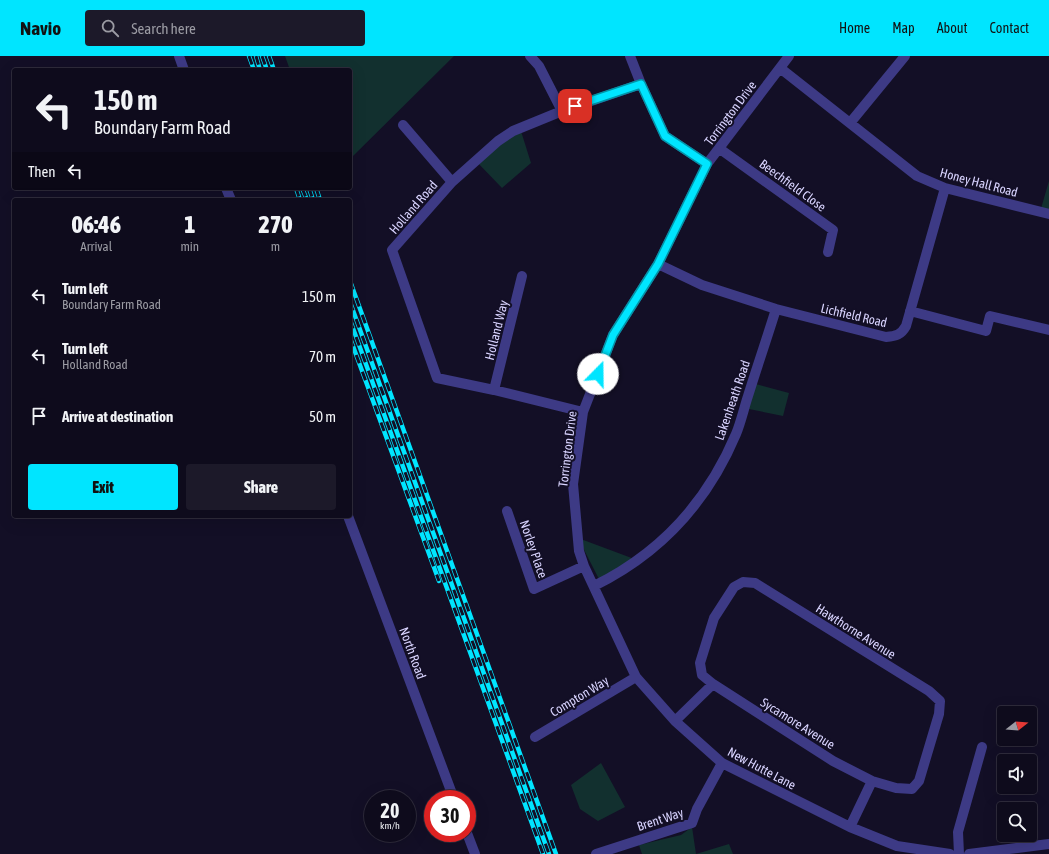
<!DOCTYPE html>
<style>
:root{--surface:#0e0b1c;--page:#1c1929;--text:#f1f3f6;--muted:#9b9ba3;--line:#2e2b3b;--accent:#00e5ff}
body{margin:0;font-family:"Asap Condensed",sans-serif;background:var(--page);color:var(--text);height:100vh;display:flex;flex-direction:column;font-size:15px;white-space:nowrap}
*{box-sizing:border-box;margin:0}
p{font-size:13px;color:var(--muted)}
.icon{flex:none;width:22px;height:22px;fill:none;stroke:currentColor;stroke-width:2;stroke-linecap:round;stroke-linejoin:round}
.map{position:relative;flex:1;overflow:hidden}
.panel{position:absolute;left:12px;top:142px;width:340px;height:320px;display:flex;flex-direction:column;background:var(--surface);border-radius:4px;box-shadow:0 4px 16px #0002,0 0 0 1px var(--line)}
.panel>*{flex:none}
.top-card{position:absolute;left:12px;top:12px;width:340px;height:122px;border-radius:4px;box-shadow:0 4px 16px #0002,0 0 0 1px var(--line);background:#0e0b1c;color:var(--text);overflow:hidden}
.needle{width:26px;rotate:73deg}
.fabs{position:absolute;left:997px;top:650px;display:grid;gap:8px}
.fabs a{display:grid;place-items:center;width:40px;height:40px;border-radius:4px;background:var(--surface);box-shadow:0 4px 16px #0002,0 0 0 1px var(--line);font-size:20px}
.speed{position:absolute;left:364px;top:734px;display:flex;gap:8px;font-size:20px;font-weight:700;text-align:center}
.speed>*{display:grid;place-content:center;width:52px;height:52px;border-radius:50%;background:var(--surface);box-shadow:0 4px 16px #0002,0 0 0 1px var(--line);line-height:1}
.speed small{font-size:10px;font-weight:400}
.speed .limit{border:6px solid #d22;background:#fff;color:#111}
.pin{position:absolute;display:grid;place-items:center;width:34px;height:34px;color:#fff;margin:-17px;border-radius:8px;box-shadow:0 2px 6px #0006}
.me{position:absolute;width:44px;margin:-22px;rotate:22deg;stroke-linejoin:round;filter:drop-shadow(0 0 3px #0008)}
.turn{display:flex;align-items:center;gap:14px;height:84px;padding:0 16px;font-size:18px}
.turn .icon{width:52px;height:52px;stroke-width:2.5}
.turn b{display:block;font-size:28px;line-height:34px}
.then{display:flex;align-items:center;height:38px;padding:0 16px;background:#0003;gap:8px;font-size:15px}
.eta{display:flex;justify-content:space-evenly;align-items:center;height:68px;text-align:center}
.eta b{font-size:24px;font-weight:800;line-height:28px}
.action{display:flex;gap:8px;margin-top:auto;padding:8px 16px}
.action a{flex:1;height:46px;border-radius:4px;background:var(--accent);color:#111;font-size:16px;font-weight:800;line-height:46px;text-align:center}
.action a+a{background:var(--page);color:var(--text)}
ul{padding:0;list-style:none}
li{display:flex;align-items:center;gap:12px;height:60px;padding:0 16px}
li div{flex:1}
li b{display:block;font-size:15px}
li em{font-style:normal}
header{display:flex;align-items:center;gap:24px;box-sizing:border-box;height:56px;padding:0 20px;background:var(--accent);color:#111}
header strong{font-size:19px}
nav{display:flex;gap:22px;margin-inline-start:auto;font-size:14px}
.search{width:280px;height:36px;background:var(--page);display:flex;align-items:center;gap:10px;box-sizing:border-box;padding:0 14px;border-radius:4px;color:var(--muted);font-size:15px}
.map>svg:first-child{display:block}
.green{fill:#12302f}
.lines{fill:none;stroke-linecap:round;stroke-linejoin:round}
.minor{stroke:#3d3a85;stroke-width:10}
.rail-casing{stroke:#00e5ff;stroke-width:4.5}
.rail{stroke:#130f26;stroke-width:3;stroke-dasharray:9;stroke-linecap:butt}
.route-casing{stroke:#0095a6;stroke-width:10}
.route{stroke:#00e5ff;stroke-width:7}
.labels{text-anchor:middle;stroke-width:4;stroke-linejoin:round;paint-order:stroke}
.street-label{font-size:13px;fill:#d9d4ff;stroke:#130f26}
</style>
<header>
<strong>Navio</strong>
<div class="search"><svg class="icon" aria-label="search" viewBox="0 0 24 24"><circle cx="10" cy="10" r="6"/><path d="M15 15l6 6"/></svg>Search here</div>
<nav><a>Home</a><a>Map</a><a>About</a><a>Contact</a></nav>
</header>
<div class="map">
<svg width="1049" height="798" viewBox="0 0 1049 798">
<rect width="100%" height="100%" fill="#130f26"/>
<path class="green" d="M285,0H454L350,103V14H290Z
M520,72L531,107L502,132L476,105Z
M1049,125V156H1040Z
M752,327L789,337L783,360L744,352Z
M578,482L637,504L601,527Z
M601,707L625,751L598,765L580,753L571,729Z
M692,771L696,798L729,788L733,798H642L639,789L681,779Z"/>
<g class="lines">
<path class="minor" d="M179,0L184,14
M530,0L539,10L562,55
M630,0L641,28L665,80L707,108
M789,0L707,108L658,208L613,279L583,356L573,428L579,495L584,510L636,621L675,665L722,707L850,771L897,790L950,798
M780,12L917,120L945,132L1049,158
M850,67L905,0
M403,69L452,126
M720,93L833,174L828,196
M226,132L231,144
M658,208L702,229L776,253L886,281C896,280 901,279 906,270L945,132
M910,255L986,275L990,260L1049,274
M494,334L522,220
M583,356L494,334L437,322L392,194L452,126L498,85L513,75L562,55L641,28
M507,455L534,533L584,510
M348,460L454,743
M594,530C661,497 707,447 736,378C741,366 744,352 748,340C757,311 767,282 776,253
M713,628L702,619L700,607L714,562L734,531L743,526L755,527L929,635L940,645L939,658L919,725L912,733L896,732L872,725
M675,665L713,628L833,705L872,725L850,771
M535,681L636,621
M467,777L475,798
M596,798L692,767L697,753L722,707
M959,798L958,776L982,691
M969,798L1049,788"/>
<defs>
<path id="rail" d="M249,0L254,14
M256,0L260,14
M262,0L267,14
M269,0L274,14
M296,132L300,144
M302,132L307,144
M309,132L313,144
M316,132L320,144
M350,225L556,798
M350,246L549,798
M350,264L543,798
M350,282L439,525"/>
</defs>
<use href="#rail" class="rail-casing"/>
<use href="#rail" class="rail"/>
</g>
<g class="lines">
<defs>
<path id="route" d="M575,50L641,28L665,80L707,108L658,208L613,279L598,318"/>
</defs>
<use href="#route" class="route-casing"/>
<use href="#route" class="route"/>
</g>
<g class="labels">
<g class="street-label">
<text transform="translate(730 57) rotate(-53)" y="5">Torrington Drive</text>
<text transform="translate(979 126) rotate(15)" y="5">Honey Hall Road</text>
<text transform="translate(793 129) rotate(36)" y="5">Beechfield Close</text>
<text transform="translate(413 151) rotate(-49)" y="5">Holland Road</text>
<text transform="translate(854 259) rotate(13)" y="5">Lichfield Road</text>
<text transform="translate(496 274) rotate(-76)" y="5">Holland Way</text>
<text transform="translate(732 344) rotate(-71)" y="5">Lakenheath Road</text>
<text transform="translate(567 393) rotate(-83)" y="5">Torrington Drive</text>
<text transform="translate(534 493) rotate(71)" y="5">Norley Place</text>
<text transform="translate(856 575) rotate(32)" y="5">Hawthorne Avenue</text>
<text transform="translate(413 597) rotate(70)" y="5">North Road</text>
<text transform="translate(579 640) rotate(-31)" y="5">Compton Way</text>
<text transform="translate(798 667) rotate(32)" y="5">Sycamore Avenue</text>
<text transform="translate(762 712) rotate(28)" y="5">New Hutte Lane</text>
<text transform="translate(660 763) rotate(-18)" y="5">Brent Way</text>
</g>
</g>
</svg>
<div class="fabs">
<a><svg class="needle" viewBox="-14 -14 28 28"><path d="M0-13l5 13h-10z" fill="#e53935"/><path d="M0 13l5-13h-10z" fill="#9b9ba3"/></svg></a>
<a><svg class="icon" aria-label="sound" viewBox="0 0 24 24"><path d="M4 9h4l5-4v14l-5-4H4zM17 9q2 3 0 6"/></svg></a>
<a><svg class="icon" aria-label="search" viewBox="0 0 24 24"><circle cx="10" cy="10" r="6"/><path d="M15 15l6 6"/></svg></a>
</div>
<div class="speed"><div>20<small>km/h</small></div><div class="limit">30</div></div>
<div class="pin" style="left:575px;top:50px;background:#d93025"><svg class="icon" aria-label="arrive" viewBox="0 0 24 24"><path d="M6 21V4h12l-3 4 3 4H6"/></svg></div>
<svg class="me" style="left:598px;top:318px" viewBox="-20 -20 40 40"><circle r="19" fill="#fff"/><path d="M0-13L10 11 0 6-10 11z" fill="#00e5ff"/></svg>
<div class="top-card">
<div class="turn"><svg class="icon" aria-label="left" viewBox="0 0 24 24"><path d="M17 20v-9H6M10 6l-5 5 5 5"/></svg><div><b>150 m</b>Boundary Farm Road</div></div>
<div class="then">Then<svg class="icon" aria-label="left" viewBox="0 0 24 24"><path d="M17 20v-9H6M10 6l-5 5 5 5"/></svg></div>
</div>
<section class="panel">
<div class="eta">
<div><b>06:46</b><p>Arrival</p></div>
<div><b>1</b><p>min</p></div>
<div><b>270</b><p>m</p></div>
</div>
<ul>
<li><svg class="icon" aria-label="left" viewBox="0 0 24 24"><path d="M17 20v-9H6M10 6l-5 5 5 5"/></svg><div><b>Turn left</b><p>Boundary Farm Road</p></div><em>150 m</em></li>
<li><svg class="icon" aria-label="left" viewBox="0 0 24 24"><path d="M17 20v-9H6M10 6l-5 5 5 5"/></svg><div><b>Turn left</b><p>Holland Road</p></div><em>70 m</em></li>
<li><svg class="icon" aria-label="arrive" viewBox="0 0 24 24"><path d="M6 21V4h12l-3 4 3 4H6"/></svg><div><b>Arrive at destination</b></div><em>50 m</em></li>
</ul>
<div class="action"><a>Exit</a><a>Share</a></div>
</section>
</div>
